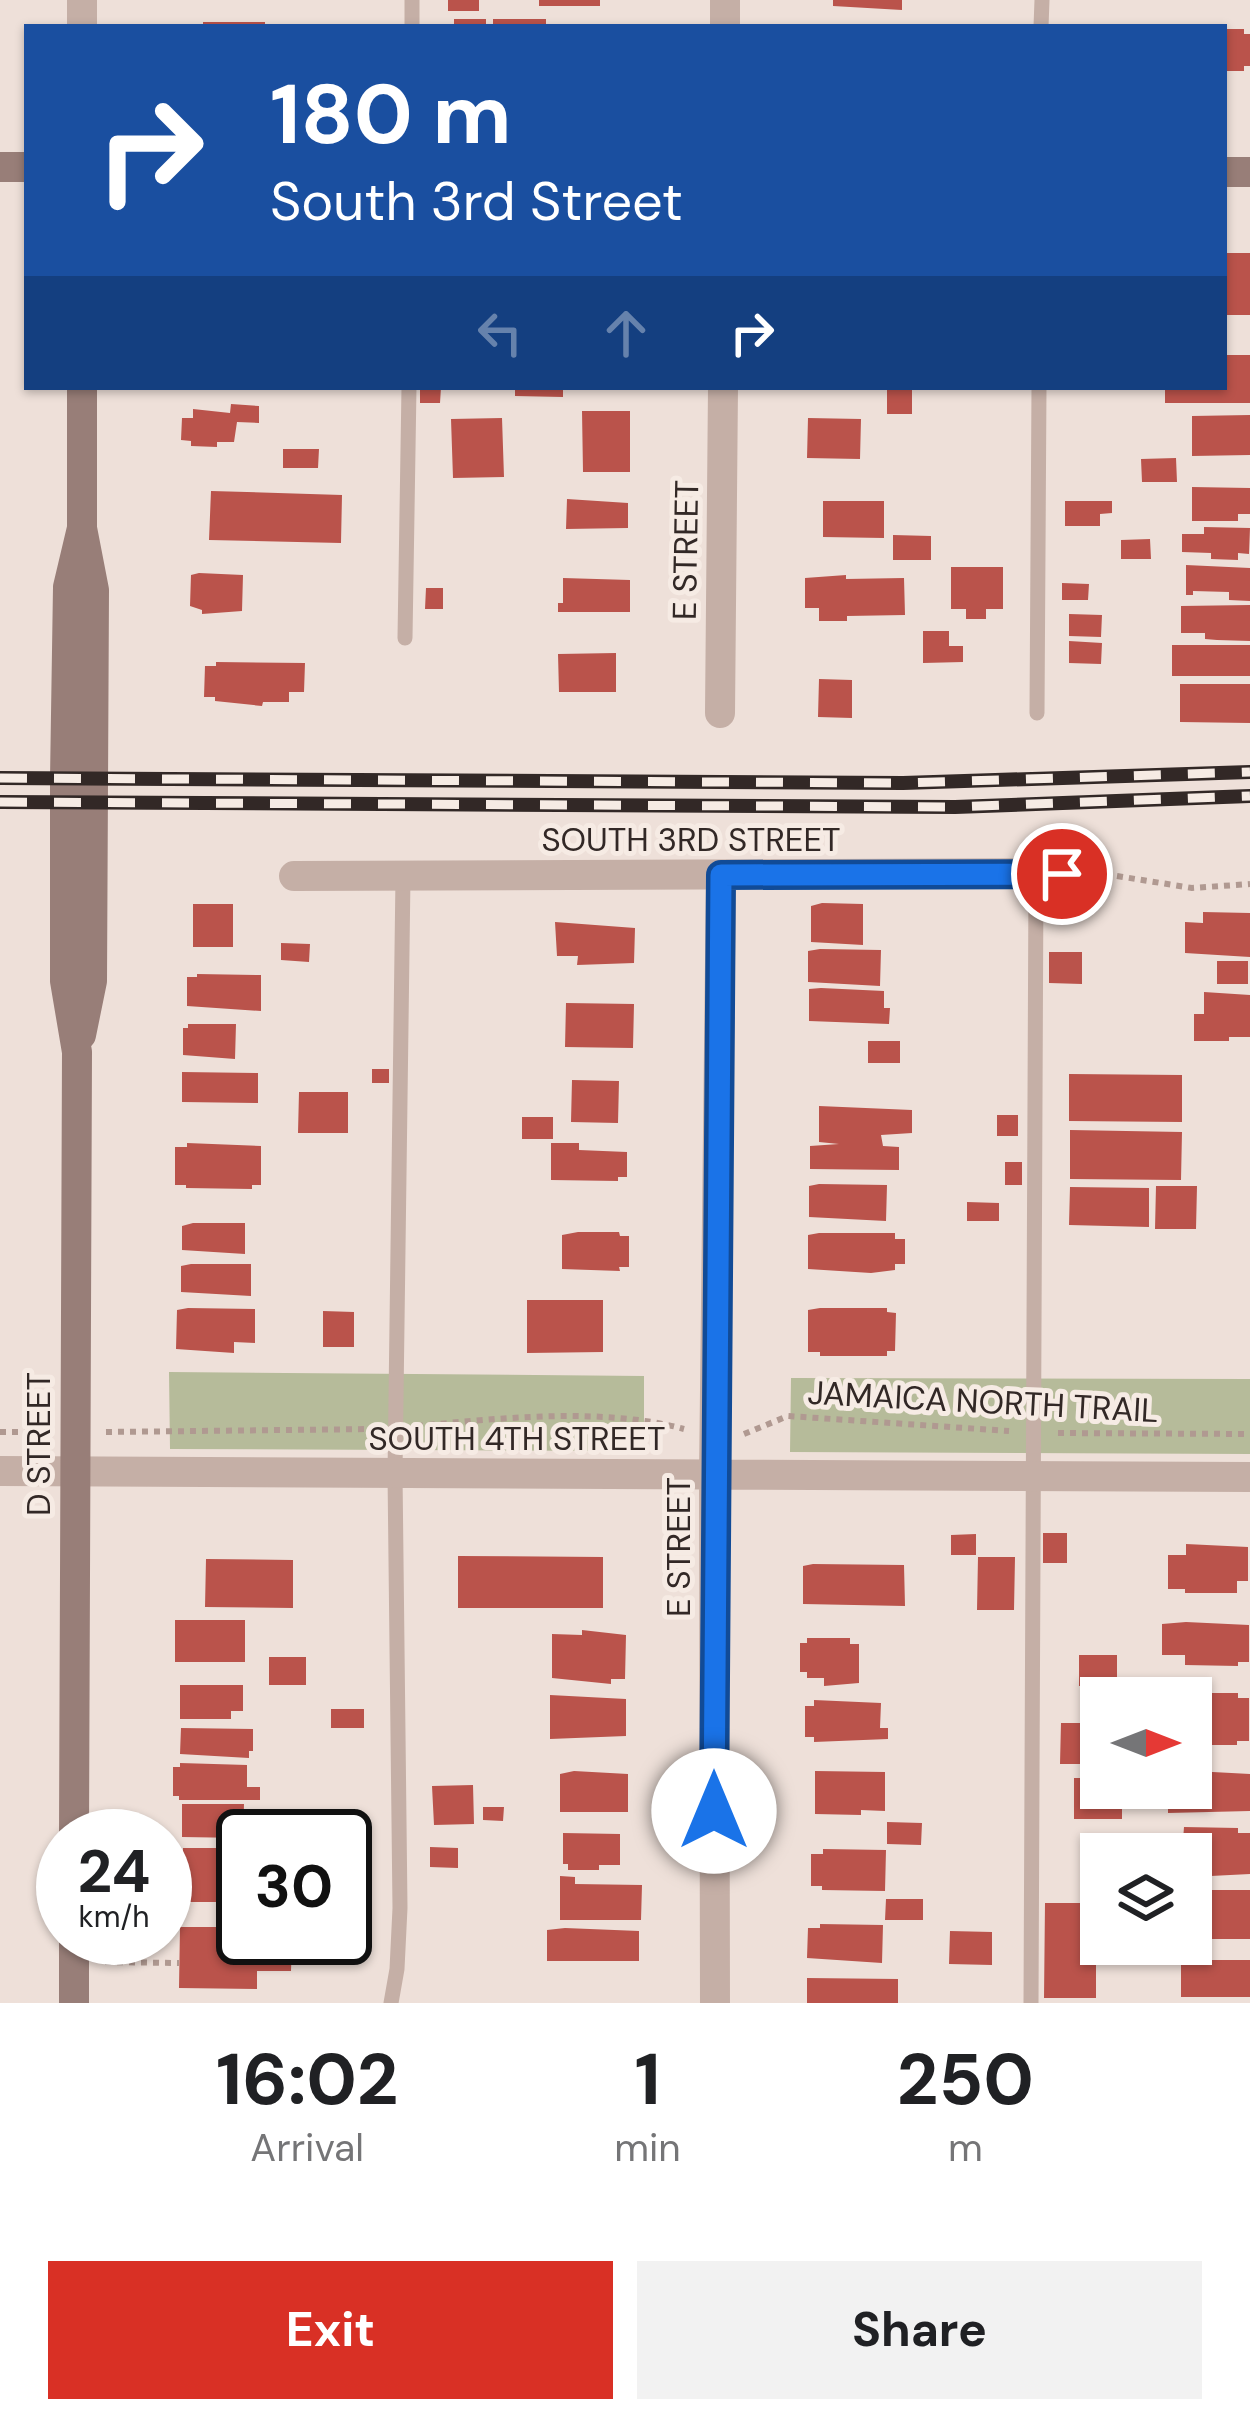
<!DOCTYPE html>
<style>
:root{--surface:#fff;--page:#f2f2f2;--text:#202124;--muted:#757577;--accent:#d93025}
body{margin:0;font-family:"DM Sans",sans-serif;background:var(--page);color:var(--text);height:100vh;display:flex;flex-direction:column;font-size:45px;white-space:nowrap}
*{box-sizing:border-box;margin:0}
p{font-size:39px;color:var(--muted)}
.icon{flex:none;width:66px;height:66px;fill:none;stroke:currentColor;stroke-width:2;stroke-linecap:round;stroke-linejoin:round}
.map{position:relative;height:2003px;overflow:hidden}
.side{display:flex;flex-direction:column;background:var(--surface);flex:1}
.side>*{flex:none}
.top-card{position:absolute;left:24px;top:24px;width:1203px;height:366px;border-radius:0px;box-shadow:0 3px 9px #0004;background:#1a4fa0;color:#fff;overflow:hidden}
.needle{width:78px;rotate:90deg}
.fabs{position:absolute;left:1080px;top:1677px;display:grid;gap:24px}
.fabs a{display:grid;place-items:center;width:132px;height:132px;border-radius:0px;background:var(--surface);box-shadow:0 3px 9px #0004;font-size:60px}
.speed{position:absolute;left:36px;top:1809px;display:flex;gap:24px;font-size:60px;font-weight:700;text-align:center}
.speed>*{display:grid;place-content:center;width:156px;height:156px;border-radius:50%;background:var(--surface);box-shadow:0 3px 9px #0004;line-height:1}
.speed small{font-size:30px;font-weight:400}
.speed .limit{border:6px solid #111;border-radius:18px;background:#fff;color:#111}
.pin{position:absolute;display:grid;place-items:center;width:102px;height:102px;color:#fff;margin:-51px;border:6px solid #fff;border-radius:50%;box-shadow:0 3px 12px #0007}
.me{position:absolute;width:132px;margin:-66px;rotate:0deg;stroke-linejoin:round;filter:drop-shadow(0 0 9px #0008)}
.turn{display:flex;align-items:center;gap:42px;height:252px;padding:0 48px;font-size:54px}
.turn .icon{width:156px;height:156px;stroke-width:2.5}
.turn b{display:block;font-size:84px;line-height:102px}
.lanes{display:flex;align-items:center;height:114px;padding:0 48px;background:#0003;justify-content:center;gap:60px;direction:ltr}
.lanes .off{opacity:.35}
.eta{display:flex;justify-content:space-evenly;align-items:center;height:204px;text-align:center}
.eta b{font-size:72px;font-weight:700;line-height:84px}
.cta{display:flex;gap:24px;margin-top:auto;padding:24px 48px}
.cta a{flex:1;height:138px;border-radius:0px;background:var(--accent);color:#fff;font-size:48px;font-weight:700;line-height:138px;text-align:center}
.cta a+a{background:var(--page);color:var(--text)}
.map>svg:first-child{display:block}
.green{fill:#b6bb9a}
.building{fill:#ba534b}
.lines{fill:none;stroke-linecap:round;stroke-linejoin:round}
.path{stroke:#b09991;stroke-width:6;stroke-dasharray:6 6;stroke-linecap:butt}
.lane{stroke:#c5afa6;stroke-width:15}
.street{stroke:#c5afa6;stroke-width:30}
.secondary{stroke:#987e78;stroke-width:30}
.rail-casing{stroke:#322826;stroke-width:14}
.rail{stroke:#f6ebe4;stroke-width:9;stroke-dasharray:27;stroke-linecap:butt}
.route-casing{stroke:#114b97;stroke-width:30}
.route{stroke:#1a73e8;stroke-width:21}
.labels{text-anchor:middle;stroke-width:10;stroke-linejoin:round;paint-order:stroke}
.street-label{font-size:33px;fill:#322826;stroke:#f6ebe4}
</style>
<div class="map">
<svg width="1250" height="2003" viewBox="0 0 1250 2003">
<rect width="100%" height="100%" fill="#eee0d9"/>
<path class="green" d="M169,1372L644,1376V1451L170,1449Z
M791,1378L1250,1379V1454L790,1452Z"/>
<path class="building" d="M448,0H479V11H448Z
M539,0H600V6H539Z
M833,0H902V10L833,6Z
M454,19H486V27H454Z
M493,19H546V27H493Z
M203,22H265V27H203Z
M1224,29H1244V34H1250V66H1244V71H1224Z
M1224,253H1250V315H1224Z
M1224,355H1250V403H1165V387H1224Z
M420,387H441L440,403H420Z
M515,387H563V397L515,396Z
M887,387H912V414H887Z
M231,404L259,406V423L237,422L234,442H217V447L191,446V441L181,440L182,418H193V409L230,413Z
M582,411H630V472H583Z
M1250,415V455L1192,456V416Z
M502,418L504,477L453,478L451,419Z
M808,418L861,419L860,459L807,458Z
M283,449H319L318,468H283Z
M1176,458L1177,482H1142L1141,459Z
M1192,487L1250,488V514H1238V521H1192Z
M211,491L342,495L341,543L209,540Z
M567,499L628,503V528L566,529Z
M823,501H884V538L823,537Z
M1065,501H1112V513L1100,514V526H1065Z
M1204,527L1250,528L1249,554L1238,553V560L1211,559V553L1182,552V534H1204Z
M893,535L931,536V560H893Z
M1150,539L1151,559H1121V540Z
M1186,565L1250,568V601L1229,600V592L1193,591V595H1186Z
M951,567H1003V609H986V619H966V609H951Z
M199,573L243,575L242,611L202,614V610L190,606L191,575Z
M846,575V579L904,578L905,615L847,616V621H819V608H805V578Z
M563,578L630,580V612H558V603H563Z
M1062,583L1089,584L1088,600H1062Z
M426,588H443V609H425Z
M1250,605V641L1217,640L1205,639V633H1181V606Z
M1069,614L1102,615L1101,637L1069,636Z
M923,631H949V646H963V662L923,663Z
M1069,641L1102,643L1101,664L1069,663Z
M1172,645H1250V676H1172Z
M616,653V692H559L558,654Z
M216,662L305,663L304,692H289V702H263L262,706L215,701V697H204L205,666H216Z
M819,679L852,680V718L818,717Z
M1180,684H1250V723L1180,722Z
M822,903L863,904V945L811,942V906Z
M193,904H233V947H193Z
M1203,912L1250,913V957L1185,953V922L1203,923Z
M555,922L635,928L634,963L577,965L578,956H557Z
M281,943L310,944L309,962L281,960Z
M820,949L881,950L880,986L808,982V951Z
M1049,952H1082V984L1049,983Z
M1217,961H1248V984H1217Z
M197,974L261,975V1011L187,1006V977H197Z
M821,988L884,991V1008H890L889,1024L809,1021V989Z
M1204,992L1250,995V1037H1229V1041H1194V1014H1204Z
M566,1003L634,1004L633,1048L565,1047Z
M188,1024H236L235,1059L183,1055V1028H188Z
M868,1041H900V1063H868Z
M372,1069H389V1083H372Z
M182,1072L258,1073V1103L182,1102Z
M1069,1074L1182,1075V1122L1069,1121Z
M572,1080L619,1081L618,1123L571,1122Z
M299,1092H348V1133H298Z
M819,1106L912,1110V1133L881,1135L883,1146L899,1147V1170L810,1169V1146L839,1144L819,1142Z
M997,1115H1018V1136H997Z
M522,1117H553V1139H522Z
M1070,1130L1182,1132L1181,1180L1070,1179Z
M187,1143L261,1146V1185H252V1189L186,1188V1185H175V1147H187Z
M551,1143H579V1150L627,1152V1177H618V1181L551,1180Z
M1005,1162H1022V1185H1005Z
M819,1184L887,1185L886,1221L809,1217V1186Z
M1156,1186H1197L1196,1229H1155Z
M1070,1187L1149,1188V1227L1069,1225Z
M967,1202L999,1203V1221H967Z
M193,1223H245V1254L182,1250V1226Z
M578,1232H619L620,1236H629V1267H619L620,1271L562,1269V1235Z
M819,1233H895V1239H905V1264H895V1270L871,1273L808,1269V1235Z
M191,1264H251V1296L181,1292V1266Z
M527,1300H603V1352L527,1353Z
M188,1308L255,1309V1343L234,1342V1353L176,1349L177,1310Z
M820,1308H887V1312L896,1313L895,1351H887V1356H820V1352H808V1310Z
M323,1311L354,1312V1347H323Z
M1043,1533H1067V1563H1043Z
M976,1534V1555H951V1535Z
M1186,1544L1248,1547V1581H1237V1593H1185V1589H1168V1555H1186Z
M458,1556L603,1557V1608H458Z
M978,1557H1015L1014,1610H977Z
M206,1559L293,1560V1608L205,1607Z
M813,1564L904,1565L905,1606L803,1604V1566Z
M175,1620H245V1662H175Z
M1186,1622L1249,1625V1662H1238V1666L1185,1665V1655H1162V1624Z
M582,1630L626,1635L625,1679H611V1684L552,1678V1634L582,1635Z
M807,1638H850V1644H859V1683L824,1686V1678H807V1672H800V1643H807Z
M1079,1655H1117V1686H1079Z
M269,1657H306V1685H269Z
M180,1685H243V1711H231V1719H180Z
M1165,1693H1238V1698H1249V1741H1237V1745H1191V1698H1165Z
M550,1695L626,1699V1736L550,1739Z
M814,1700L881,1703L880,1728H888V1739L814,1742V1737H805V1706H814Z
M331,1709H364V1728H331Z
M1061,1723H1099L1098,1764H1060Z
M181,1728L253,1729V1751H249V1758L180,1754Z
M180,1763L247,1765V1787H260V1800H179V1796H173V1767H180Z
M574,1771L628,1774V1812H560V1774Z
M815,1771L885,1772V1811L861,1810V1815L815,1814Z
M1194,1771L1250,1774V1811L1168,1813V1788H1191Z
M1074,1778H1101V1788H1122V1819H1074Z
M473,1785L474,1824L434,1825L432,1786Z
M182,1804H244L243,1838L182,1837Z
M483,1807H504L503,1821L483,1820Z
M887,1822L922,1823L921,1845L887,1844Z
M1184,1827L1238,1828V1833H1250V1874L1191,1877V1854H1150V1840H1183Z
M563,1833L620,1834V1865H599V1870H568V1864H563Z
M1090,1834H1122V1854H1101V1871H1089Z
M430,1847L458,1848V1868L430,1867Z
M183,1848H225L224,1902H182V1888H171V1862H183Z
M823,1849L886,1850L885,1891L822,1890V1886H811V1854H823Z
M560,1876L575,1877V1884L642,1885L641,1920H560Z
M345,1880L357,1881L355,1917H345Z
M1191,1890H1250V1939H1191Z
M1096,1896H1101V1935H1096V1998H1044L1045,1903H1096Z
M886,1899H923V1920H885Z
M820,1924L883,1925L882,1963L807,1958L808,1928H820Z
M180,1927H243V1938H292L291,1971H257V1989L179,1988Z
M565,1928L639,1931V1961H547V1930Z
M950,1931L992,1932V1965L949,1964Z
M1181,1960H1250V1997H1181Z
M807,1978L898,1979V2003H807Z"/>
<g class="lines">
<path class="path" d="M1117,876L1192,888L1250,884
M417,1426C501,1418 604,1407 684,1429
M0,1432H44
M106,1432L374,1429
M1058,1433L1250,1434
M744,1434L788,1416L1009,1431
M105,1962L179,1963"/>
<path class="lane" d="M412,27V0
M1041,27L1042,0
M405,638L409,387
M1037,713L1039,387
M391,2003L397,1969L400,1908L395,1473L403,876
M1031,2003L1036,874"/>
<path class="street" d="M82,27V0
M725,27V0
M720,713L723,387
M294,876L1089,873
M0,1471L1250,1477
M715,2003L714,1476L721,875"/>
<path class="secondary" d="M0,167H27
M1224,172H1250
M81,1035L92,981L94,590L82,528V387
M74,1836L77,1052L65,981V779L68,587L82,528
M74,1938V2003"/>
<defs>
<path id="rail" d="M0,778L903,783L1250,772
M0,802L955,807L1250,796"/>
</defs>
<use href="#rail" class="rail-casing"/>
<use href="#rail" class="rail"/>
</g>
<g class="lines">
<defs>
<path id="route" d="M714,1811L721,875L1062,874"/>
</defs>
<use href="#route" class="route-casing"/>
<use href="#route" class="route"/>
</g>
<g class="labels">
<g class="street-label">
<text transform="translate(685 550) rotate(-89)" y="12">E STREET</text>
<text x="691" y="851">SOUTH 3RD STREET</text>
<text transform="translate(983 1401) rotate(3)" y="12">JAMAICA NORTH TRAIL</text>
<text x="517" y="1450">SOUTH 4TH STREET</text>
<text transform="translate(38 1444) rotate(-90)" y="12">D STREET</text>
<text transform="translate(678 1547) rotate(-90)" y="12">E STREET</text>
</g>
</g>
</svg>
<div class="fabs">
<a><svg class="needle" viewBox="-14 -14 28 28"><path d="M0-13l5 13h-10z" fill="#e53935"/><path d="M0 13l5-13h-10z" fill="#757577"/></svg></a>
<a><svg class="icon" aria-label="layers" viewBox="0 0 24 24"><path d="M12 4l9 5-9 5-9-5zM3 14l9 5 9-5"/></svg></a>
</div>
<div class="speed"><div>24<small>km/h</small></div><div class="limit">30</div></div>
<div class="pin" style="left:1062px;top:874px;background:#d93025"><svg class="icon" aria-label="arrive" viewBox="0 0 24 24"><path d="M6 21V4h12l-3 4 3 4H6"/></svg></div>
<svg class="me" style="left:714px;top:1811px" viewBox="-20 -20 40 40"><circle r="19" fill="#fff"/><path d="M0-13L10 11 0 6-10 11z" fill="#1a73e8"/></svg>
<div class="top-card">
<div class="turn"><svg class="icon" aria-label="right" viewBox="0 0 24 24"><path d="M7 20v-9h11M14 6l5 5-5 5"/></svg><div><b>180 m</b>South 3rd Street</div></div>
<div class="lanes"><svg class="icon off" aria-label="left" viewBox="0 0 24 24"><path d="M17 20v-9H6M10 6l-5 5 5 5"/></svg><svg class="icon off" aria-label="ahead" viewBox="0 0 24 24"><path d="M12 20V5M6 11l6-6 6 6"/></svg><svg class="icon" aria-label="right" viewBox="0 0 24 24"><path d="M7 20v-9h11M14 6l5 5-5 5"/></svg></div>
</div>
</div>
<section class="side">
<div class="eta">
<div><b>16:02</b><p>Arrival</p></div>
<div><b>1</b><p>min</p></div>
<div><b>250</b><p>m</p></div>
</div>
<div class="cta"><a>Exit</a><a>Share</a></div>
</section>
